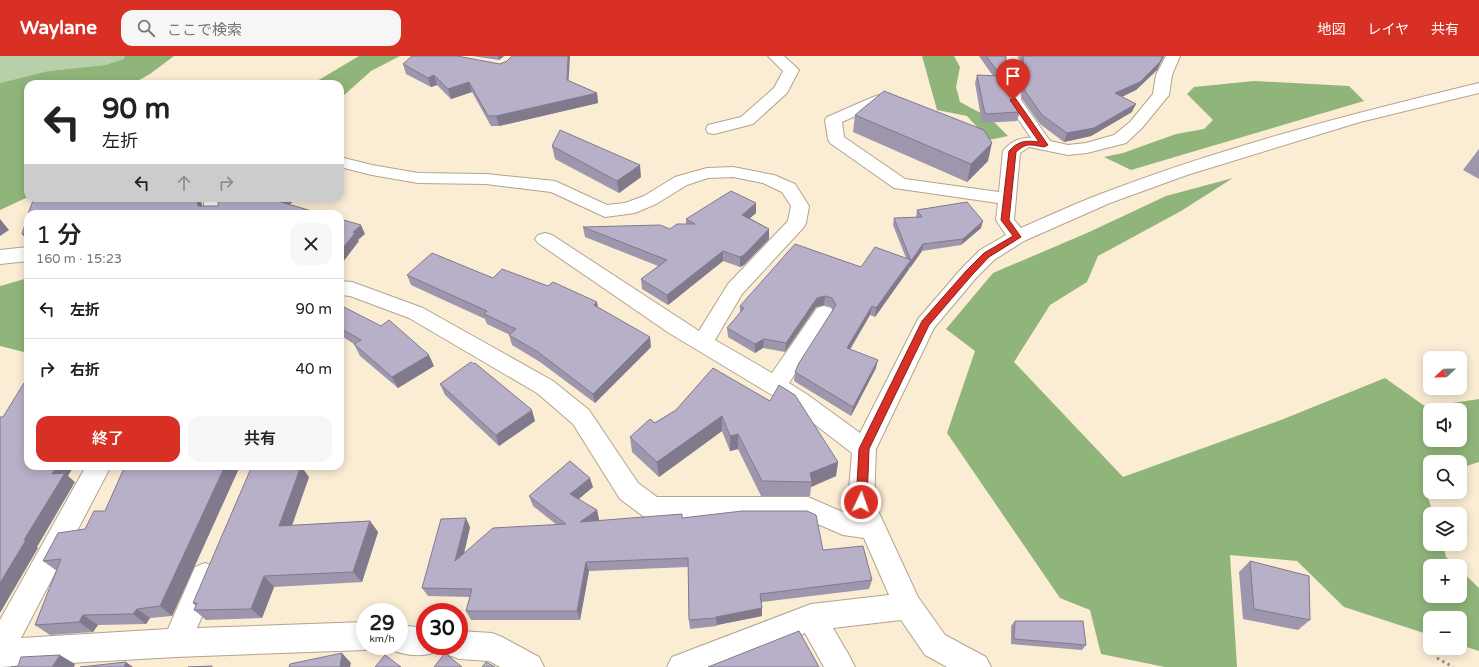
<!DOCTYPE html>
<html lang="ja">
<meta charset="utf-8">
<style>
:root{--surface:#fff;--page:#f6f6f6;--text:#222;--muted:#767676;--line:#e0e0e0;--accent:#d93025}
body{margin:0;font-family:"Varela Round","Noto Sans JP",sans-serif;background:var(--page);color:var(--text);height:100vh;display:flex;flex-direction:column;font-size:15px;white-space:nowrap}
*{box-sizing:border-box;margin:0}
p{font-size:13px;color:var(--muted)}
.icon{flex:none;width:22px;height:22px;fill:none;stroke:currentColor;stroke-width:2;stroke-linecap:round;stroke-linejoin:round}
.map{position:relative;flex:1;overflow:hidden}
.side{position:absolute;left:24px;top:154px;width:320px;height:260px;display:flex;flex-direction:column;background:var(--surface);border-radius:12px;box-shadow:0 2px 10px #0003}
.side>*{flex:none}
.hud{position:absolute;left:24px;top:24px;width:320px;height:122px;border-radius:12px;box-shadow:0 2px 10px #0003;background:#fff;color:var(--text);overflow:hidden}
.needle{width:26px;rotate:248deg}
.buttons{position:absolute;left:1423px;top:295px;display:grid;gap:8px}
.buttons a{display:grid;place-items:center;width:44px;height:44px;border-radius:8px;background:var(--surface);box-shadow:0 2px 10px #0003;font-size:20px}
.speed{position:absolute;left:356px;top:547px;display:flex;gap:8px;font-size:20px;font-weight:700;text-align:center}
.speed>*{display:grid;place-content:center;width:52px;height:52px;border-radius:50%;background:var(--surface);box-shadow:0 2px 10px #0003;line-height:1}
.speed small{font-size:10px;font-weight:400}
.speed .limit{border:6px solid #d22;background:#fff;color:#111}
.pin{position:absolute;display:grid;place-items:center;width:34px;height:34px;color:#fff;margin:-41px -17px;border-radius:50% 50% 50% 0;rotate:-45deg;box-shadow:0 0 4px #0007}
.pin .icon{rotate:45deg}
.me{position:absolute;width:44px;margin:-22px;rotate:3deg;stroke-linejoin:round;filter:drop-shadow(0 0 3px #0008)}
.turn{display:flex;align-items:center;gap:14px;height:84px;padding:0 12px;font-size:18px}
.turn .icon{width:52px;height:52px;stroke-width:2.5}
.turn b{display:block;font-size:28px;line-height:34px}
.lanes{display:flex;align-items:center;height:38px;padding:0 12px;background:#0003;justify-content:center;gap:20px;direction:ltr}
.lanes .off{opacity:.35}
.round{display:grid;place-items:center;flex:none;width:42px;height:42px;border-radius:12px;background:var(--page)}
.overview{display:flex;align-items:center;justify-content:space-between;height:68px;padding:0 12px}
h1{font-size:24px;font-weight:600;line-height:30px}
.primary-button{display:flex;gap:8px;margin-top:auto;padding:8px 12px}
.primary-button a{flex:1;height:46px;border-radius:12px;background:var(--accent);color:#fff;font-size:16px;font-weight:600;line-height:46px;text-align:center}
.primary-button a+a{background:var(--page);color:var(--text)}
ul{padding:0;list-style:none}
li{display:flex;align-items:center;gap:12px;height:60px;padding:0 12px;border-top:1px solid var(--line)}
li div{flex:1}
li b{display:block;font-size:15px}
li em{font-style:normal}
header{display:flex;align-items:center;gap:24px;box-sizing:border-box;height:56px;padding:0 20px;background:var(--accent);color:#fff}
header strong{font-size:19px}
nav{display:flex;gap:22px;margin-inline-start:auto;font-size:14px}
.search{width:280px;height:36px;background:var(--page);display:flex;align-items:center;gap:10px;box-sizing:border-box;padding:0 14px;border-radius:12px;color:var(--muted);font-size:15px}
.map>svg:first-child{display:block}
.green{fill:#b7d0a9}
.forest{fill:#90b57a;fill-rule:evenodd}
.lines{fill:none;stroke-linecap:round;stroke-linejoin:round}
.minor-casing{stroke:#b2a48d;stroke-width:2}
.path{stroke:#9b907f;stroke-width:3;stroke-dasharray:2.5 3.5;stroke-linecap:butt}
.minor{fill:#fff;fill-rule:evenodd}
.wall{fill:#9e96ac}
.shaded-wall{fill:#817a8c}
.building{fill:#b8afc8;stroke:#817a8c}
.route{fill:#d93025;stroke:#8d1f18}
</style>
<header>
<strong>Waylane</strong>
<div class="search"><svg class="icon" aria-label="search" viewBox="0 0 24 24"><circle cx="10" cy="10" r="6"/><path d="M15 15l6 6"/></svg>ここで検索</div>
<nav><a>地図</a><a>レイヤ</a><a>共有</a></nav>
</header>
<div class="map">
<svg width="1479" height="611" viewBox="0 0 1479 611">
<rect width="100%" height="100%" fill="#fbecd4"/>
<path class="green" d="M0,0H125V3L105,9L48,15L0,27Z"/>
<path class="forest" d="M125,0H174L150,18L132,28H28V141L0,154V27L48,15L105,9L124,3Z
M359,0H400L371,15L342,41H340V28H319L317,25Z
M922,0H954L960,11L956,31L960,46L990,62L1008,80L989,84L967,60L937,54Z
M1254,25L1349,30L1364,45L1131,114L1104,101L1123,97L1176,78L1204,73L1213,64L1187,38L1194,31Z
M1233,122L1181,155L1098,200L1087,226L1050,249L1014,306L1123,421L1281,364L1385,322L1426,351L1479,343V406L1460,412V406H1430V422L1423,424L1433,458H1430V488H1443L1446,501L1456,510H1430V540H1460V514L1479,532V595L1460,589V562H1430V579L1344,551L1297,505L1230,499L1237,611H1165L1101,598L1090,554L1060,542L947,377L975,295L946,273L993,217L1087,177L1166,140ZM1430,354H1460V384H1430Z
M28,222V297L0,290V230Z"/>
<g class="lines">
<defs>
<path id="minor" d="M768,0H784L799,14L787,37L753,68L714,78L708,77L706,73L708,69L741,61L774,32L783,15Z
M1002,0H1017L1019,4L1021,44L1050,85L1068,89L1086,87L1114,79L1130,66L1153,38L1156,19L1166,0H1180L1172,19L1169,39L1142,72L1126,87L1087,97L1068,99L1029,91L1020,97L1014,164L1021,172C1046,161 1072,149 1098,139C1222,91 1351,58 1479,27V37L1360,66L1187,119L1110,147L1024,185L994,204L976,222L934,272L876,393L874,446L918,541L945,579L986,601L991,611H947L925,599L901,564L833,572L850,601L855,611H824L805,577L719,611H667L672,601L811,548L889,539L864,482L843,479L806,463H652L643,460L620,443L573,368L537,337L409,262L350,240L340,239V225L352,226L423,252L553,325L589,354L638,427L657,441H808L845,457L853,458L848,446L852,397L792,351L669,277L538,187L535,183L538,179L545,177L552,179L699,275L728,228L788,165L791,150L782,136L763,127L733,121L708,122L687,129L656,148L635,157L605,161L551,136L486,128L418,127L372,119L340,111V101L372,109L418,117L486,118L555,125L607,149L625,147L644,140L675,121L707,112L733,111L774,119L795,128L809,150L806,167L804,171L742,238L715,284L772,317L817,252L824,250L831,252L834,257L789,327L808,339L860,377L918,263L962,212L980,194L1006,179L996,164L998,147L894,132L830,87L828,83L825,64L827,61L873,41L879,39L885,41L887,44L885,47L842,66L844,81L905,123L999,136L1003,95C1009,87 1021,80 1031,82L1005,44V4Z
M204,142H222V158H204Z
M28,191V205L0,208V194Z
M86,410H111L21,582L168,573L195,511L205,507L215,511L219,520L197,572L365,566V590H375L365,594L176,601L0,611V564Z
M399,569L425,572V590H438L435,596C420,602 404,599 389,593L388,590H399Z
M459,575L492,577L502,581L539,601L544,611H500L489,605L459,603L449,599L445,590H459Z"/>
</defs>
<use href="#minor" class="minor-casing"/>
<path class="path" d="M1437,602L1453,611"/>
<use href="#minor" class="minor"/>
</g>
<path class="wall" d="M472,0H504L499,4Z
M979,0H1006V36L1020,56L1017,65L982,67L975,27L977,19L993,20Z
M1019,0H1164L1157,14L1136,34L1122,41L1132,56L1091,80L1064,86L1040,68L1022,43L1020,4Z
M403,8L569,25L597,37L598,47L499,70H491L472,36L451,43L437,29L431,31L406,18Z
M855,59L988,105L967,126L853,76Z
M552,90L641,121L619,137L555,103Z
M1479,93V123L1463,114Z
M917,154L981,172L961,189L922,195L910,212L909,211V213L875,261L870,259L850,294L876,312L851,360L794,325L795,316L833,254L831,251L824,249L816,251L785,296L763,292L755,297L728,281L727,272L740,257V250L861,211L906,202L893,169L894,162H916Z
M756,157L750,162L769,173V183L744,209L740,211L723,205L668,249L642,233L641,223L658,210L585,181L583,171L670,173L686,168V163Z
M407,219L493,222L598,251L651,291L595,347L540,306L512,289L509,279H510L487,268L485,263L411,229Z
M340,249L434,310L398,332L360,300L354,288L340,279Z
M713,312L838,406L836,420L811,431L810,440H761L738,393L730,395L722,375L659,421L632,396L630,381L676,354Z
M440,328L535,365L499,390L445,339Z
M125,410H240L172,560L150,562L146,568L98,569L93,576L50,579L35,569L57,515L43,505L85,473L105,455Z
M309,421L292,469L370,465L378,476L362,526L274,531L262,562L206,564L194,554L196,550L193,547Z
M593,431L578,443L597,454L599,464L597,465L683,462L823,494L872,524L869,533L762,546V560L717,569V570L690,573L689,564L688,511L589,515L580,564H471L466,555L470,541L428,540L422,532L470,471L464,498L557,469L533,450L529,440Z
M1250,505L1310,564L1298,574L1243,563L1239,516Z
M1015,565L1086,589L1082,594L1011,588V570Z"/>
<path class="shaded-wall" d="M498,0H504L499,4Z
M568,0H570L568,34L567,24Z
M1163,0H1164L1157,14L1136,34L1112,45L1115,37Z
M434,19L437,29L431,31L428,22Z
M469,26L472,36L451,43L448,33Z
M597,37L598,47L499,70L496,60Z
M1136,48L1132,56L1091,80L1064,86L1067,77Z
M992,87L988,105L967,126L971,108Z
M640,109L641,121L619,137L617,125Z
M196,142H201L200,144L202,148L203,158L198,150Z
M284,142H298L290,148L291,151L281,146Z
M756,147V157L742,169V159Z
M0,163L9,174L0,180Z
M983,165L981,172L961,189L963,183Z
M361,169L365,178L358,184L359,185L340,210V196L353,176Z
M769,173V183L744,209L740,211V201Z
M28,177V185L22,178Z
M923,188L922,195L910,212L911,205Z
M723,195V205L668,249L667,239Z
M911,204L909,213L875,261L876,252Z
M825,240L824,249L816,251L785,296L786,287L817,242Z
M597,246L599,256L594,249Z
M872,250L870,259L845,301L847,292Z
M650,281L651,291L595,347L593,338Z
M764,283L763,292L755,297V288Z
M429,299L434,310L398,332L392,321Z
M878,304L876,312L851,360L853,351Z
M532,354L535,365L499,390L496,379Z
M722,360V375L659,421L657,406Z
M738,378V393L730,395V380Z
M838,406L836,420L811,431L812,426L810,417Z
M57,410H74L68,420L75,426L37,491L38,492L0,557V527L24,484L52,418Z
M225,410H240L172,560L160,550Z
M301,410L309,421L288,481L279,470Z
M590,422L593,431L573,448L570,438Z
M597,454L599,464L583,475L580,466Z
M466,462L470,471L460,514L455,505Z
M370,465L378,476L362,526L353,516Z
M586,506L589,515L580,564L577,555Z
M264,520L274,531L262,562L251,553Z
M762,552V560L717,569L716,561Z
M137,553L150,562L146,568L133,558Z
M83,559L98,569L93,576L79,566Z
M342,597L351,607L350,611H340Z
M60,599L75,608L74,611H52Z
M126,606L133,611H124Z"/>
<path class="building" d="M412,0H457L500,8L507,5L512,0H568L567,24L597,37L496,60H488L469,26L448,33L434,19L428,22L403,8Z
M986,0H1006V36L1020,56L985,58L977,19L1001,20Z
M1023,0H1163L1160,6L1140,26L1115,37L1136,48L1094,72L1067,77L1042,59L1025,35Z
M884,35L984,74L992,87L971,108L855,59Z
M560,74L640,109L617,125L552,90Z
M731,135L756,147L742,159L769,173L744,199L740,201L723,195L667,239L641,223L667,204L583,171L660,169L670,173L677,168H695L686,163Z
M34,142H197L198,150H218V142H287L281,146L322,158H28Z
M967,146L983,165L963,183L923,188L911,205L894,162L922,161L917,154Z
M28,159V177L22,178Z
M340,163L361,169L353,176L355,177L340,196Z
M795,188L861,211L875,191L911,204L876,252L872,250L847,292L878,304L853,351L795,316L799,307L836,249L832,242L825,240L817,242L786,287L764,283L755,288L727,272L744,252L740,250Z
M432,197L493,222L502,213L548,230L553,226L597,246L594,249L650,281L593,338L538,296L509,279L516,273L484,258L487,255L407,219Z
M340,249L381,270L389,264L429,299L392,321L354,288L361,284L340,272Z
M471,306L474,308L475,307L532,354L496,379L440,328Z
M713,312L770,345L779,329L795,339L838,406L810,417L812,426L762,425L738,378L730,380L722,360L657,406L630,381L650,363L655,367L676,354Z
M24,327H28V410H57L52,418L65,417L24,484H26L0,527V361H3Z
M570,405L590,422L570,438L597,454L580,466L682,458V462L742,455H807L816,459L823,494L863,490L872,524L760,538L762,552L716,561V562L689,564L688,502L586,506L577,555H466L472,533L422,532L441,463L466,462L455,505L493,472L566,468L529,440Z
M125,410H225L160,550L137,553L133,558L83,559L79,566L35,569L61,503L43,505L58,477L85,473L94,455H105Z
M252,410H301L279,470L370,465L353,516L264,520L251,553L194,554L197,547H193Z
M1250,505L1309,520L1310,564L1254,553Z
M1015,565H1083L1086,589L1014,583Z
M799,575L819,611H708Z
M342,597L340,611H289L290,608Z
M445,597L462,611H434Z
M60,599L52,611H11L18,610L21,601Z
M385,599L401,611H375Z
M126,606L124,611H80Z
M486,606L495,611H482Z
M212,610V611H188Z"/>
<path class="route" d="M1013,42L1016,43L1048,89L1044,91C1031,89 1027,86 1016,96L1009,164L1021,181L989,201L972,219L929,269L869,393L867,446L865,449L861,451L858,449L856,446L859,393L922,265L966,215L984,197L1013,180L1001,164L1009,95C1018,85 1026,84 1039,86L1010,44Z"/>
</svg>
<div class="buttons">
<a><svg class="needle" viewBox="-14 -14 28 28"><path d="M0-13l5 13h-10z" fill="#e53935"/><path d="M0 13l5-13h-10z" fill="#767676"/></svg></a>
<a><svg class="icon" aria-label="sound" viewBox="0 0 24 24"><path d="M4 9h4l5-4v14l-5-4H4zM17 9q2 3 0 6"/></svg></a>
<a><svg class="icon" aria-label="search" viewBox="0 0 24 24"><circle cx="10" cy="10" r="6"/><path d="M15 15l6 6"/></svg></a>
<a><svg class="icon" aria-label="layers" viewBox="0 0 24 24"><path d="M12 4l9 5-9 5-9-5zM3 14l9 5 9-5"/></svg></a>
<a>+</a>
<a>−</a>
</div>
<div class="speed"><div>29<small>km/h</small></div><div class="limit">30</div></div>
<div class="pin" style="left:1013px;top:44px;background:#d93025"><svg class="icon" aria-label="arrive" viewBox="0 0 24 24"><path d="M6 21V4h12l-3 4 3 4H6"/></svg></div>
<svg class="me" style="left:861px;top:446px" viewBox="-20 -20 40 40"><circle r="17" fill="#d93025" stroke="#fff" stroke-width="3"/><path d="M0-11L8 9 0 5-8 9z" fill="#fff"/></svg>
<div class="hud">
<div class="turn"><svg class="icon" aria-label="left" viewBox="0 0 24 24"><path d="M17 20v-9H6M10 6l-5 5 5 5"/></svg><div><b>90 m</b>左折</div></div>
<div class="lanes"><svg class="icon" aria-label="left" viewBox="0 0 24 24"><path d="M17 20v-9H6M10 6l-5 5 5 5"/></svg><svg class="icon off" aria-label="ahead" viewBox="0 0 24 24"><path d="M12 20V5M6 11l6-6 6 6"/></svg><svg class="icon off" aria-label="right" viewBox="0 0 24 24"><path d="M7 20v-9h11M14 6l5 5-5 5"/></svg></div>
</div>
<section class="side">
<div class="overview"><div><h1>1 分</h1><p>160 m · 15:23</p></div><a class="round"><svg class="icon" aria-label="close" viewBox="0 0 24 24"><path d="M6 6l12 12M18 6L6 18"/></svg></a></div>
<ul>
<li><svg class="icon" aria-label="left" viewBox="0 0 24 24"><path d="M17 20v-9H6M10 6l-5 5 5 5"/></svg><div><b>左折</b></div><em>90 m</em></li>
<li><svg class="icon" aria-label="right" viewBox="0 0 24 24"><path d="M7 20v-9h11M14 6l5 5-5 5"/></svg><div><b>右折</b></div><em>40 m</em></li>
</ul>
<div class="primary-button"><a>終了</a><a>共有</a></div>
</section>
</div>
